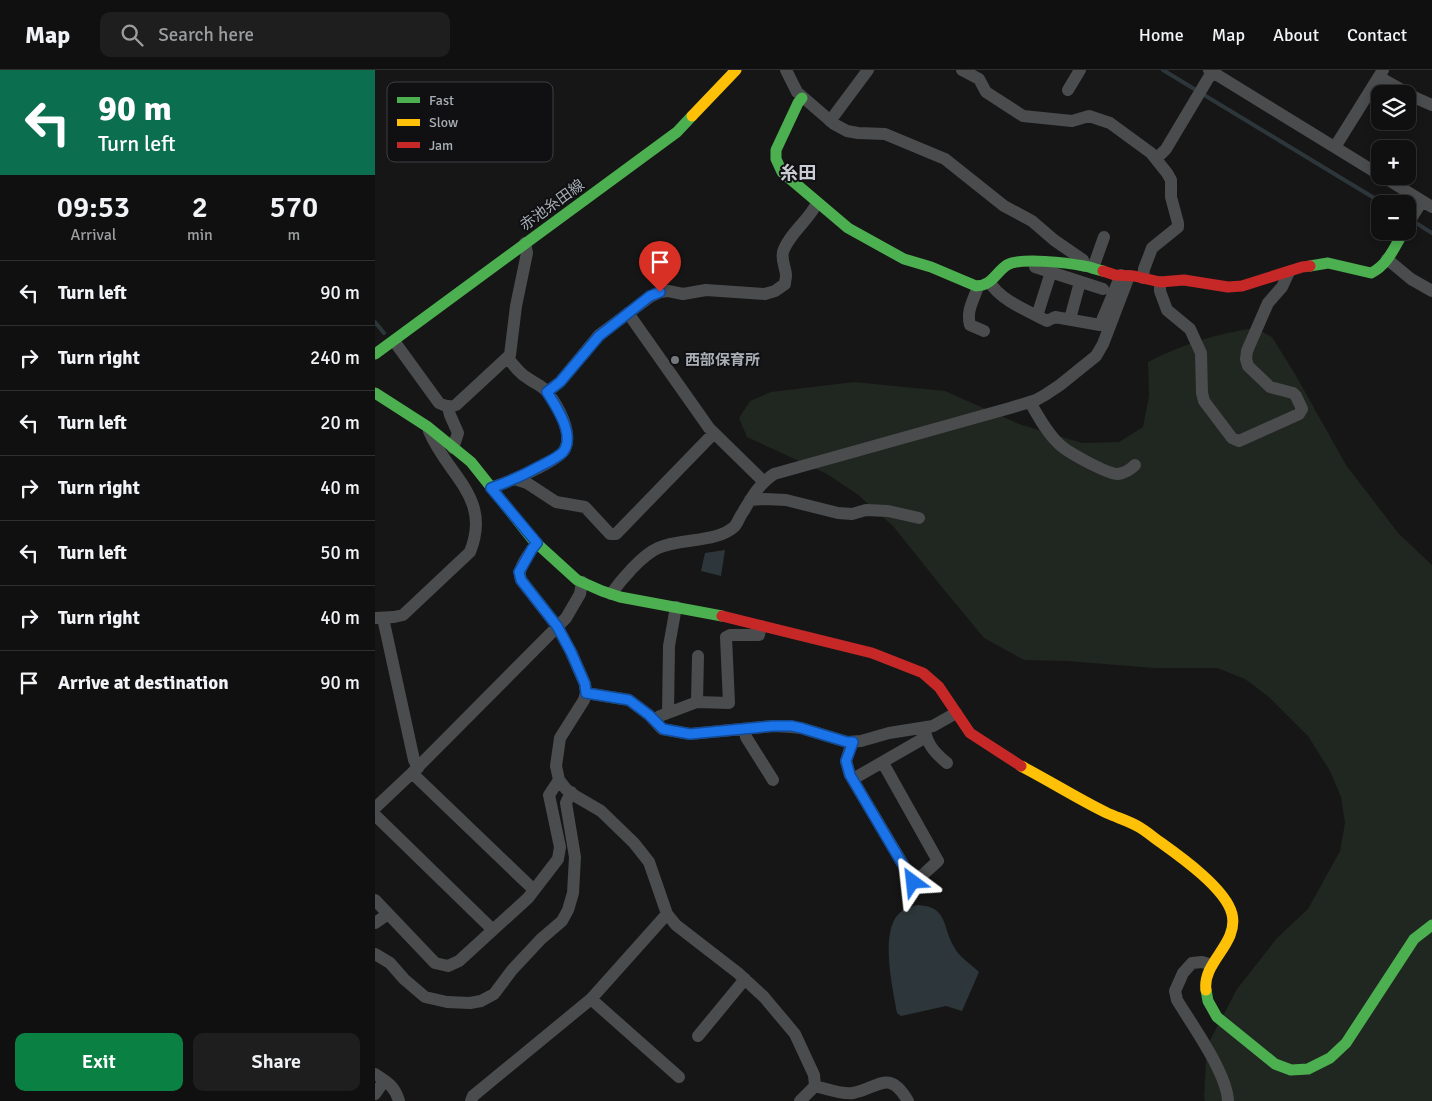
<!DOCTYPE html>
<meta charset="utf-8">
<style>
:root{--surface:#101010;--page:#1e1e1e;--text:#f1f3f6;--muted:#9c9d9f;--line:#303030;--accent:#0b8043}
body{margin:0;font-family:Signika,"Noto Sans JP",sans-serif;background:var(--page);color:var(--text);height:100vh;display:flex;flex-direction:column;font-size:19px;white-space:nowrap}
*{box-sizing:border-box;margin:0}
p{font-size:16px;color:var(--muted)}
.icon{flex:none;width:28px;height:28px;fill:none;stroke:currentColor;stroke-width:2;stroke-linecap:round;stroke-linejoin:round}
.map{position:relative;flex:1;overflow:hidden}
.drawer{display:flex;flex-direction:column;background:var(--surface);width:375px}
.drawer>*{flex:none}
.top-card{background:#0b6e4f;color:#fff;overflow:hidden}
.buttons{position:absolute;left:996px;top:15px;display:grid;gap:10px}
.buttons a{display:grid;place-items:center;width:45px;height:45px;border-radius:10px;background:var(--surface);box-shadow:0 2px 8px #0003,0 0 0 1px var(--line);font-size:25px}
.pin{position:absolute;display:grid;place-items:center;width:42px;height:42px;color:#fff;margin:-51px -21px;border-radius:50% 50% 50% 0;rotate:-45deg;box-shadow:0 0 5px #0007}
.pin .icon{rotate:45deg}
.me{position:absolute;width:55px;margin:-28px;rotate:330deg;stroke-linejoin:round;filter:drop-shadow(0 0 4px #0008)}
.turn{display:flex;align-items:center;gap:18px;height:105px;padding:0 15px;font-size:22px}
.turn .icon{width:65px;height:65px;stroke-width:2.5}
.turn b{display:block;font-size:35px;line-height:42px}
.eta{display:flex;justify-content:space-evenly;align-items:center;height:85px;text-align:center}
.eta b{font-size:30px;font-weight:600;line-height:35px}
.cta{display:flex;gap:10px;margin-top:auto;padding:10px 15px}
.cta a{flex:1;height:58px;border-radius:10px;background:var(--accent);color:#fff;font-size:20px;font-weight:600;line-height:58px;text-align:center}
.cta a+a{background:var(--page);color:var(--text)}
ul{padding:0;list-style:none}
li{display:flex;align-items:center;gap:15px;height:65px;padding:0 15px;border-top:1px solid var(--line)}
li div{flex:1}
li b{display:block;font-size:19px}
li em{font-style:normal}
header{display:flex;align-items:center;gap:30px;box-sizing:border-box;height:70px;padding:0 25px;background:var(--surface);border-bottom:1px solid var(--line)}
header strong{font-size:24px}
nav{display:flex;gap:28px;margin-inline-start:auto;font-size:18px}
.search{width:350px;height:45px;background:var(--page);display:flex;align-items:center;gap:12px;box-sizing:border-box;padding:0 18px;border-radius:10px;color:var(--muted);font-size:19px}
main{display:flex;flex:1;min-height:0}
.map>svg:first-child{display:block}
.green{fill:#202620}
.water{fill:#2d363a}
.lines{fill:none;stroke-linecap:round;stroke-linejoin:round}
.stream{stroke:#2d363a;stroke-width:4}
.street{stroke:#4a4c4e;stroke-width:12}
.fast{stroke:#4caf50;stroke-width:11}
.slow{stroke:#ffc107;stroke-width:11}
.jam{stroke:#c62828;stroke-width:11}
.route-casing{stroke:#114b97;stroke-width:12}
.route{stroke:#1a73e8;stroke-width:9}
.poi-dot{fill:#75797e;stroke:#101012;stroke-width:2}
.labels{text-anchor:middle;stroke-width:4;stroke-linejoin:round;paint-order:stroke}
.street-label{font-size:15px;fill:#a8aeb6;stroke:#101012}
.poi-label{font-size:15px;font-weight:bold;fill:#a8aeb6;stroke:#101012;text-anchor:start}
.quarter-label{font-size:18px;font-weight:bold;fill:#c9ccd2;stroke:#101012}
.key{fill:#101012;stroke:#3e3f43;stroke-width:1}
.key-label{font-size:14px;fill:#a8aeb6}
</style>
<header>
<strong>Map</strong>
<div class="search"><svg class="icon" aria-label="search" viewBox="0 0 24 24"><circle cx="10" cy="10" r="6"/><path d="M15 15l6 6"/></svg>Search here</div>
<nav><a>Home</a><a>Map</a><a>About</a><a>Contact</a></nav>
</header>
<main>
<section class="drawer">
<div class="top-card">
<div class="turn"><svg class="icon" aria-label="left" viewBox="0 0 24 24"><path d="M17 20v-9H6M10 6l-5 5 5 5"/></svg><div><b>90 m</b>Turn left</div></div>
</div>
<div class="eta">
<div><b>09:53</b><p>Arrival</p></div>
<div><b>2</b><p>min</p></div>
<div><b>570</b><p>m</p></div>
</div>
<ul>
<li><svg class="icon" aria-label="left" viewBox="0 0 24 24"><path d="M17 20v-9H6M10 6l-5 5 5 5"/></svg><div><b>Turn left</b></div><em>90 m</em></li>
<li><svg class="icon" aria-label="right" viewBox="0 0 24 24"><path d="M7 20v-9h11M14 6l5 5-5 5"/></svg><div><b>Turn right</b></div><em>240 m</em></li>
<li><svg class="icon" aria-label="left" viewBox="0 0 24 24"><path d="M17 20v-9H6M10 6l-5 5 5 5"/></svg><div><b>Turn left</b></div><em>20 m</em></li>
<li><svg class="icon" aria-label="right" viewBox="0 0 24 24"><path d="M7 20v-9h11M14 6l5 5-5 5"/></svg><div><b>Turn right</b></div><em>40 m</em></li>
<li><svg class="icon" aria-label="left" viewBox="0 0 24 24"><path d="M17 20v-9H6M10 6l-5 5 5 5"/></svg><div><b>Turn left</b></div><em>50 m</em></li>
<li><svg class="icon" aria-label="right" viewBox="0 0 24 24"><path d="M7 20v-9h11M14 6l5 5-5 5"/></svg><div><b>Turn right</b></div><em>40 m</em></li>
<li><svg class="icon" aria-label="arrive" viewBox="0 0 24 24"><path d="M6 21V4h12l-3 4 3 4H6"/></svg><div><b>Arrive at destination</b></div><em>90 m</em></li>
</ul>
<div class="cta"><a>Exit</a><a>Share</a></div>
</section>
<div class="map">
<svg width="1057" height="1031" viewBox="0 0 1057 1031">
<rect width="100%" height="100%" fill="#161616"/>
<path class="green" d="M880,258L897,267L920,304L971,395L1024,464L1057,495V1031H830L829,1026L832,976L862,919L902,868L933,839L965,781L970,753L966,727L955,701L933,666L894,627L870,609L842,598H779L692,591L649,590L609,568L566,516L518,456L482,424L452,404L372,367L364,348L375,331L396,322L479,312L570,321L644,354L707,373L744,372L768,357L774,326L773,292C806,275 843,263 880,258Z"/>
<path class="water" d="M350,480L346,506L326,501L330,483Z
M542,835C573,836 567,856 579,877C584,887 596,894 604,902L587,941L571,936L526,946L522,943C518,919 503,857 527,841C531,838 537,837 542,835Z"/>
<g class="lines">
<path class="stream" d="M788,0L1009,134
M1038,151L1057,163
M0,252L9,263"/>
<path class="street" d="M411,0L422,22L459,54L472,61L483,63L510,64L570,89L629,136L657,151L679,170L708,190L710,196
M587,0L604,9L611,22L648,46L697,51L714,46L735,53L776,83L792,103L796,110V127L803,153V157L777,178L769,199L768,208
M834,0L1005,105
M1004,7L1041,28L1057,35
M693,20L705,0
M455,51L493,0
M960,77L1008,0
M781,89L791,79L837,2
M1007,106L1057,137
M1032,155L1047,131
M1012,189L1036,209L1057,221
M660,197L728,219
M718,198L729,167
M615,212C623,229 655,242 672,251L680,247L725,255L746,205
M785,212V221L792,240L815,259L826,283L827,323L829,331L857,368L864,371L924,344L927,339L921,326L918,323L895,317L873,296L871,289L872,281L893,233L907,217L914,202
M603,216C599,230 591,240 595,255L609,261
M253,243L334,358L388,411
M662,246L676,202
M695,249L705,212
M19,271L64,333C70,336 75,338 81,335L135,285L141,236L152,183L150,173
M172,322L185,312L224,265L275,227L285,222L293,221L308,224L331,220L390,224L400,221L410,214C410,211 411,208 411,206C411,198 406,191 408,182C413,165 434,150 442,133
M655,332C663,346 672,363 684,374C692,382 732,404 743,404C750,403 755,400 760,395
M73,337L75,345L83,363L78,378
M140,409L152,413L181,432L210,437L235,464H241L339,363
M116,418C130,413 184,392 190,379C198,362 183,336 173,323C168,316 161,314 154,309C145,304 139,296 133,288
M375,430L390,429L411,430L463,443L477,444L491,440L513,441L544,448
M162,473C157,479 146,494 145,502C144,503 146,508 146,510L182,556L196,582L210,614L211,623L209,630L185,668L181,696L184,710L191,719L202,727L226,741L259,773L274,792L292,844L301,855L363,903L389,927L420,964L439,1005L440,1016L425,1031
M236,524C246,510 267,485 283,478C304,468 343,473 360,456C363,452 365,446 368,442C377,427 384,414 399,404L635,338L661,330L670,325L685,315L721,286L728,274L754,206
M0,548L19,547L28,545L95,482C117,427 73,407 54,361
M8,548L39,690L43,698
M211,623L254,630L274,645L287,659L315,664L398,656L417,657L426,658L472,672L486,671L514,663L558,656L581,643
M322,632L323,586
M293,643L294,576L301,537
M279,650L285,646L322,632L354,633L351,567L355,565H384L386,556
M370,659L371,667L398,710
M550,660C552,675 561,684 572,693
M477,672L471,691L475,705L538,811L542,810L563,791L508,693
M37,703L159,820
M478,709L551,667
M0,738L37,703L191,548L205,524L207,512
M0,745L118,860
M0,830L60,893L73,896L84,891L153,828L183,789L185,777L174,725L184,710
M0,853L13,844
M0,884L15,893L29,909L50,927L72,932L95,933L106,931L119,924L137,900L166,869L187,851L193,840L198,823L200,787L191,733L196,722
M837,895L827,892L817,893L808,903L800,921L802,930C817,955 852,1003 853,1031
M216,929L304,1007
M323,966L370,909
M0,1004C13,1012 20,1017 24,1031
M440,1016C449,1018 468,1025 478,1023C504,1018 514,998 533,1031
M0,1024L9,1011
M96,1031L98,1026L216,929L292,844"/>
<path class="fast" d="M427,28L423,33L401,80V89L407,102L473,158L529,189L556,197L601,216C617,216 621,202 632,195C645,187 694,193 709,196C716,197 722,200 728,201
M935,196L953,193L996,203C1013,195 1020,176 1029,161
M0,284L302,62L317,46
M0,323L53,357L96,392L158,470L202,510L227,521L245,527L347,546
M831,920L833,931L842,947L900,994L916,1000L933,999L955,988L971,973L1039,869L1057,855"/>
<path class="slow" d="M317,46L361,0
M646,696C675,711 703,729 732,743C743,748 754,751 764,757C771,761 778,767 785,772C806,787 851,819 857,844C864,874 827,892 831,920"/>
<path class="jam" d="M728,201L740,205L759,206L785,212L809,210L853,217L867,216L927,197L935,196
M347,546L497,583L548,603L564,617L595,663L646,696"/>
</g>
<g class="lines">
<defs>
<path id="route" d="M285,222L275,226L224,266L185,312L172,322C181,336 201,366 188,382C182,388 173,392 165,396C149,405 133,412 116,418L162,473L157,479L144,502L146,510L182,556L196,582L210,614L211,623L254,630L274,645L288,659L315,664L398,656H417L426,658L472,672H478L471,691L475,705L538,812"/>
</defs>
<use href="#route" class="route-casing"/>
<use href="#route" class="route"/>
</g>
<circle class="poi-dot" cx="300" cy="290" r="5"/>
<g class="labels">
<g class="street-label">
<text transform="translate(177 135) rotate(-36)" y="5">赤池糸田線</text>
</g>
<g class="poi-label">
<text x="310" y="295">西部保育所</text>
</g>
<g class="quarter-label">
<text x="423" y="109">糸田</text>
</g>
</g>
<rect x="12" y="12" width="166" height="80" rx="8" class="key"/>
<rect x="22" y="27" width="23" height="6" fill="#4caf50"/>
<rect x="22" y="49" width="23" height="7" fill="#ffc107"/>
<rect x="22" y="72" width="23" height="6" fill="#c62828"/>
<g class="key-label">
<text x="54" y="35">Fast</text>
<text x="54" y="57">Slow</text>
<text x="54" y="80">Jam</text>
</g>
</svg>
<div class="buttons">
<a><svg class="icon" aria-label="layers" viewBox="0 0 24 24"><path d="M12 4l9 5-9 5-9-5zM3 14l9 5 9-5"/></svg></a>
<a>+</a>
<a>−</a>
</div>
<div class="pin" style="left:285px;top:222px;background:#d93025"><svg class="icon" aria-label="arrive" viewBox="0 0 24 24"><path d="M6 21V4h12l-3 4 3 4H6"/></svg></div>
<svg class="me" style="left:538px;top:812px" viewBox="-20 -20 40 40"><path d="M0-17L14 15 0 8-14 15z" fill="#1a73e8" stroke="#fff" stroke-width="4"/></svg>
</div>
</main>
